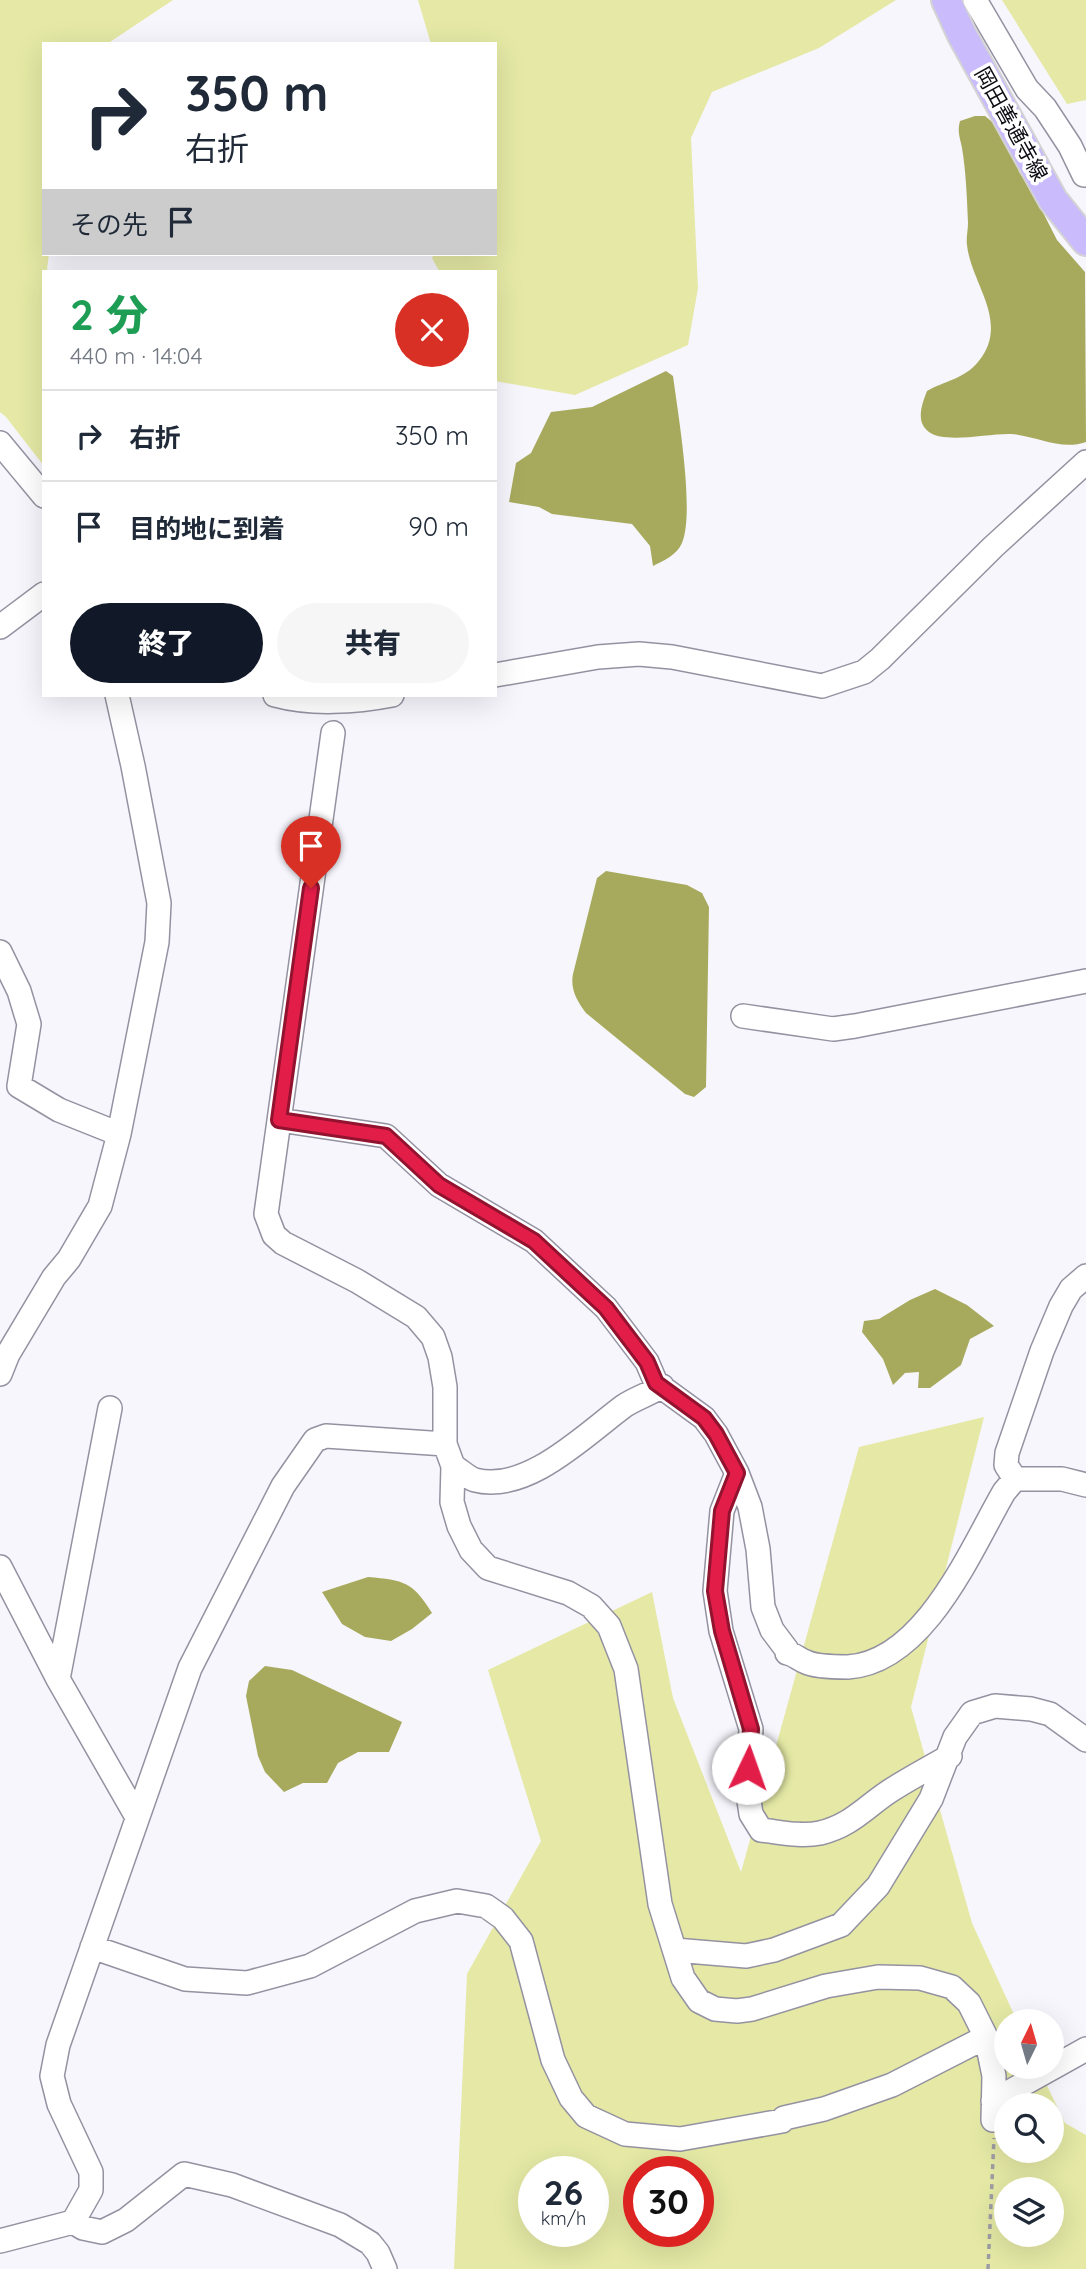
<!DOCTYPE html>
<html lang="ja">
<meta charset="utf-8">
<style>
:root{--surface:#fff;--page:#f6f6f7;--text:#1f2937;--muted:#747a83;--line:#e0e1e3;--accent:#111827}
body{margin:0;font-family:Quicksand,"Noto Sans JP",sans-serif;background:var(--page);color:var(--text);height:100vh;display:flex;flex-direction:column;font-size:26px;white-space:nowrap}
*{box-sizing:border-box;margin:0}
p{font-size:23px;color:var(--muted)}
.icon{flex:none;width:38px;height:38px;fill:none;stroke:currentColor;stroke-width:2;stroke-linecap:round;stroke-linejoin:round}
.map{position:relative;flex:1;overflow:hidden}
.details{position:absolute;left:42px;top:270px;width:455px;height:427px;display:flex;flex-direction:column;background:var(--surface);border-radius:0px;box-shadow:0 7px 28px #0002}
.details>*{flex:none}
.hud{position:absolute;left:42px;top:42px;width:455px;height:214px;border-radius:0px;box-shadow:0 7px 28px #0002;background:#fff;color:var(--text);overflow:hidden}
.needle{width:46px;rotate:5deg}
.controls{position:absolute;left:994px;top:2009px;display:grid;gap:14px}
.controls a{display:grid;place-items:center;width:70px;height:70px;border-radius:50%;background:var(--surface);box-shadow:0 7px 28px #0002;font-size:35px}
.speed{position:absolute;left:518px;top:2156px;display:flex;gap:14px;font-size:35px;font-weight:700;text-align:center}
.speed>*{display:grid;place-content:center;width:91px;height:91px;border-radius:50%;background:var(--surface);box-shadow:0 7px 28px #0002;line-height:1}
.speed small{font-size:18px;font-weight:400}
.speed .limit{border:10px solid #d22;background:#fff;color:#111}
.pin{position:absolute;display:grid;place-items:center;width:60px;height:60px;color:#fff;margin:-72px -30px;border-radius:50% 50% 50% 0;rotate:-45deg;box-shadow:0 0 7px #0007}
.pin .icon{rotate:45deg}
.me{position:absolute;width:77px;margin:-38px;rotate:3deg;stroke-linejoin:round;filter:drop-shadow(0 0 5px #0008)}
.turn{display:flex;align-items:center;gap:24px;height:147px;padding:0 28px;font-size:32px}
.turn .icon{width:91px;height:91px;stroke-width:2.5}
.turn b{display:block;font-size:49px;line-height:60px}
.then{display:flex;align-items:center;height:66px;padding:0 28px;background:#0003;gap:14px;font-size:26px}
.round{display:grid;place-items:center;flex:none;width:74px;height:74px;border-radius:37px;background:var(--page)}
.head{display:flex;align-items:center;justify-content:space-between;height:119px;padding:0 28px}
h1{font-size:42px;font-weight:800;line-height:52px;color:#1e9e55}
.primary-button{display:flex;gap:14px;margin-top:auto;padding:14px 28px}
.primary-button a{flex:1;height:80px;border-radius:42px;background:var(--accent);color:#fff;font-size:28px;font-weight:800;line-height:80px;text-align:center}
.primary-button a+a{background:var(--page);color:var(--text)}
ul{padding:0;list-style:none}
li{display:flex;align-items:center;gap:21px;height:91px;padding:0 28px;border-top:2px solid var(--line)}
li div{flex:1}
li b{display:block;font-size:26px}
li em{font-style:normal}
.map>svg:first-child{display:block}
.green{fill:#e5e9a5;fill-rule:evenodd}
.water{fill:#a7aa5d}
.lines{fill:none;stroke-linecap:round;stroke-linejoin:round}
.minor-casing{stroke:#9492a1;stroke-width:26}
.major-casing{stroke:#d3d3d4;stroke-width:32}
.path{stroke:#9e9da3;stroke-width:3.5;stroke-dasharray:5 5;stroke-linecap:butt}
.minor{stroke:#fff;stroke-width:23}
.major{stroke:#cabbfc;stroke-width:28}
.route-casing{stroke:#92132f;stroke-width:18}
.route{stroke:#e11d48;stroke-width:12}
.labels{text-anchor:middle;stroke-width:7;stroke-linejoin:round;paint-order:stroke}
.street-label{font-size:21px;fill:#0c0b11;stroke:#fff}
</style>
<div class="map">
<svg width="1086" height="2269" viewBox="0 0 1086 2269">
<rect width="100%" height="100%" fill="#f7f6fd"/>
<path class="green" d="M0,0H173L107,44H44V254H49L47,269L49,271H44V466L6,417L0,412Z
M418,0H896L819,48L712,92L691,138L698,288L688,345L575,395L495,381V271H439L432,258L434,254H495V44H431Z
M1002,0H1086V100L1067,104Z
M984,1417L911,1707L972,1923L1017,2021H1006V2067H1038L1065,2123L1086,2135V2269H454L467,1974L541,1841L488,1670L652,1592L673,1698L741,1872L859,1447ZM1006,2105H1052V2151H1006ZM534,2172H593V2231H534ZM639,2172H698V2231H639ZM1006,2189H1052V2235H1006Z"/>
<path class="water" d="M975,116H985L996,125L1015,157L1019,172L1031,189L1057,240L1085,272L1086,442C1061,451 1036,436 1011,434C990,433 945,444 929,432C915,422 922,404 927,391C944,381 964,379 978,362C1011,322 971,284 967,245C966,238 968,230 968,223C967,198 966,172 962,148C960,137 957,132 960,121Z
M666,371L673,376C678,414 695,512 682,543C677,555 663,561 653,566L650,546L632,524L552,514L539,507L509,502L516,463L531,453L551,412L592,407Z
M606,871L687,885L702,893L709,907L706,1087L694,1097L685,1094L586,1013C577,1001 570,989 573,974L597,878Z
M935,1289L967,1305L994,1326L970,1339L961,1365L930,1388H918L919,1372L905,1373L893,1385L883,1359L862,1332L864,1321L879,1319L910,1300Z
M368,1577C404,1580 413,1582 432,1613L412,1629L391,1641L365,1637L342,1624L322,1592Z
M265,1666L292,1670L402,1722L389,1752H358L338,1763L327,1783H303L284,1792L265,1772L258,1756L246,1696L249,1681Z"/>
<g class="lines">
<defs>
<path id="minor" d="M975,0L1027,89L1045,108L1070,146L1084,175
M0,443L44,496
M0,627L44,594
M495,675L598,657L639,654L672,657L822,686L864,672L880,659L993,547L1086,462
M275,695C311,705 356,702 392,695
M333,733L266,1214L274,1235L283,1243L357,1281L416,1317L433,1337L440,1357L445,1387V1444L453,1466L452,1502L459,1526L471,1550L488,1568L568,1593L591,1606L609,1626L626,1669L660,1904L683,1978L699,2001L715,2009L737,2011L752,2009L826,1986L878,1977L920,1978L952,1987L969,2003L986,2037L994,2076L993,2120
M0,952L19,991L29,1024L19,1086L59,1110L119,1134
M743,1016L833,1029L855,1026L1086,981
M279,1120L386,1136L439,1185L534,1241L606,1308L647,1362L656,1383L704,1418L716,1434L737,1473L750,1507L758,1549L763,1607L772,1630L787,1650V1653C794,1654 798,1659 806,1662C816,1667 837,1667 848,1667C925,1662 971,1549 1004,1492L1015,1479H1062L1086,1485
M0,1374L8,1354L54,1277L69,1259L100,1206L119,1134L157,942L159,903L133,766L117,695
M453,1466C460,1470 468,1478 475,1480C527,1494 586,1434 624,1406C636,1398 650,1394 662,1386
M737,1473L722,1511L715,1591L721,1631L751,1729L747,1787L751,1814L761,1830C780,1832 801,1837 820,1833C853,1825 867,1805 893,1789C912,1777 931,1767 950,1756
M1015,1479L1006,1465L1007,1453L1042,1351L1061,1306L1071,1289L1086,1276
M0,1567L58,1679L137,1817
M58,1679L110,1408
M92,1947L185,1979L247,1983L310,1966L415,1911L457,1901L486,1906L503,1918L521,1941L553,2060L571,2098L586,2116L625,2134L680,2139L782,2121L784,2118L824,2109L892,2085L986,2037
M675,1950L746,1956L774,1950L841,1925L878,1886L931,1799L955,1737L972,1713L995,1706L1031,1709L1050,1714L1086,1740
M993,2101L1086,2049
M73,2222L91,2190V2172L59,2104L52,2076L58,2045L190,1668L283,1486L315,1440L326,1436L445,1444
M0,2241L73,2222L83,2228L102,2232L126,2220L184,2174L232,2185L340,2225L370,2243L378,2253L385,2269"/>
<path id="major" d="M946,0L962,35L1053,200L1086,241"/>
</defs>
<use href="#minor" class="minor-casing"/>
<use href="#major" class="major-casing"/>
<path class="path" d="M988,2269L994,2138"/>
<use href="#minor" class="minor"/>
<use href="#major" class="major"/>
</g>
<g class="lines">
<defs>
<path id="route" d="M311,888L279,1120L386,1136L439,1185L534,1241L606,1308L647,1362L656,1383L704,1418L716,1434L737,1473L722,1511L715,1591L722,1631L751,1729L748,1768"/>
</defs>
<use href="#route" class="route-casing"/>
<use href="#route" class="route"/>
</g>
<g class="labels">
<g class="street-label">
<text transform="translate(1011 124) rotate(61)" y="7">岡田善通寺線</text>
</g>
</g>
</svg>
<div class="controls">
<a><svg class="needle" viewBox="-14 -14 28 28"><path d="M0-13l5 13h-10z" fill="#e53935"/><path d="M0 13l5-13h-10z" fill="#747a83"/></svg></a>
<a><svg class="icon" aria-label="search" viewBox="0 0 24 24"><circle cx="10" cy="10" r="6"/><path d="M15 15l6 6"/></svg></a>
<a><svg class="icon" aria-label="layers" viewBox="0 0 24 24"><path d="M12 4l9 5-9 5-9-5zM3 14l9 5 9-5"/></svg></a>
</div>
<div class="speed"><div>26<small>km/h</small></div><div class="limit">30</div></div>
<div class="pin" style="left:311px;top:888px;background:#d93025"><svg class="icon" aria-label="arrive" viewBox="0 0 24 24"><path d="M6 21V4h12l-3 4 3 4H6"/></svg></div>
<svg class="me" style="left:748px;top:1768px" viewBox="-20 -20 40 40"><circle r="19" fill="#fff"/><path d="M0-13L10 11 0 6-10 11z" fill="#e11d48"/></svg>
<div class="hud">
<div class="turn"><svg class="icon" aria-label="right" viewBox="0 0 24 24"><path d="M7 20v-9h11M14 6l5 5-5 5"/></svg><div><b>350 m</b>右折</div></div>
<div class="then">その先<svg class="icon" aria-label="arrive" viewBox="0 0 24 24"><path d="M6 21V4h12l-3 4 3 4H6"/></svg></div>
</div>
<section class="details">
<div class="head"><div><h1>2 分</h1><p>440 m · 14:04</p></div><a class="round" style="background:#d93025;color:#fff"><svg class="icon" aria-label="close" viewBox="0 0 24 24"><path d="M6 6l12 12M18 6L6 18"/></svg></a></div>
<ul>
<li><svg class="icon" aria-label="right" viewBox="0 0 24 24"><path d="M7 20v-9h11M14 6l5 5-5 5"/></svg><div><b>右折</b></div><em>350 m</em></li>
<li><svg class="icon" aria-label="arrive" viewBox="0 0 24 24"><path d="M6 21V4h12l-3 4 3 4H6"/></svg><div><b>目的地に到着</b></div><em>90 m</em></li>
</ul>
<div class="primary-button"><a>終了</a><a>共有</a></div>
</section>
</div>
